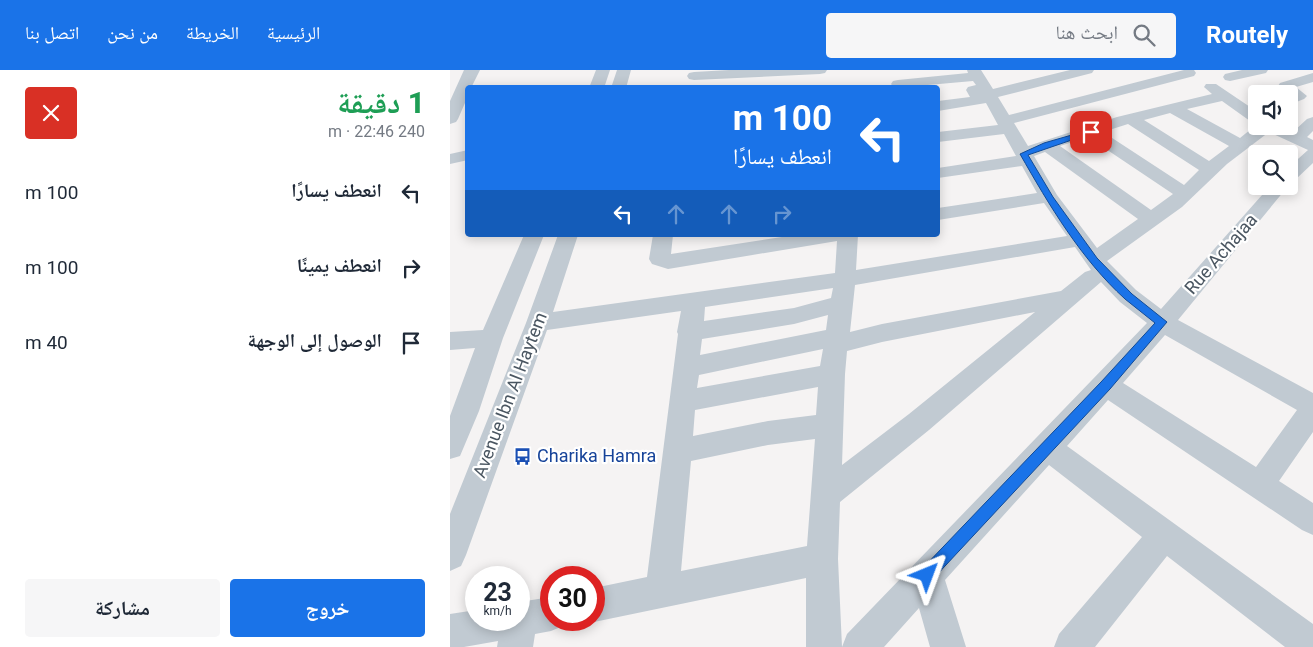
<!DOCTYPE html>
<html lang="ar">
<meta charset="utf-8">
<style>
:root{--surface:#fff;--page:#f6f6f7;--text:#1f2937;--muted:#747a83;--accent:#1a73e8}
body{margin:0;font-family:Roboto,"Noto Naskh Arabic",sans-serif;background:var(--page);color:var(--text);direction:rtl;height:100vh;display:flex;flex-direction:column;font-size:19px;white-space:nowrap}
*{box-sizing:border-box;margin:0}
p{font-size:16px;color:var(--muted)}
.icon{flex:none;width:28px;height:28px;fill:none;stroke:currentColor;stroke-width:2;stroke-linecap:round;stroke-linejoin:round}
.map{position:relative;flex:1;overflow:hidden;direction:ltr}
.side{display:flex;flex-direction:column;background:var(--surface);width:450px}
.side>*{flex:none}
.banner{position:absolute;left:15px;top:15px;width:475px;height:152px;border-radius:5px;box-shadow:0 2px 12px #0003;direction:rtl;background:#1a73e8;color:#fff;overflow:hidden}
.controls{position:absolute;left:798px;top:15px;display:grid;gap:10px}
.controls a{display:grid;place-items:center;width:50px;height:50px;border-radius:5px;background:var(--surface);box-shadow:0 2px 12px #0003;font-size:25px}
.speed{position:absolute;left:15px;top:496px;display:flex;gap:10px;font-size:25px;font-weight:700;text-align:center}
.speed>*{display:grid;place-content:center;width:65px;height:65px;border-radius:50%;background:var(--surface);box-shadow:0 2px 12px #0003;line-height:1}
.speed small{font-size:12px;font-weight:400}
.speed .limit{border:8px solid #d22;background:#fff;color:#111}
.pin{position:absolute;display:grid;place-items:center;width:42px;height:42px;color:#fff;margin:-21px;border-radius:10px;box-shadow:0 2px 8px #0006}
.me{position:absolute;width:55px;margin:-28px;rotate:44deg;stroke-linejoin:round;filter:drop-shadow(0 0 4px #0008)}
.turn{display:flex;align-items:center;gap:18px;height:105px;padding:0 25px;font-size:22px}
.turn .icon{width:65px;height:65px;stroke-width:2.5}
.turn b{display:block;font-size:35px;line-height:42px}
.lanes{display:flex;align-items:center;height:48px;padding:0 25px;background:#0003;justify-content:center;gap:25px;direction:ltr}
.lanes .off{opacity:.35}
.round{display:grid;place-items:center;flex:none;width:52px;height:52px;border-radius:5px;background:var(--page)}
.overview{display:flex;align-items:center;justify-content:space-between;height:85px;padding:0 25px}
h1{font-size:30px;font-weight:800;line-height:38px;color:#1e9e55}
.button{display:flex;gap:10px;margin-top:auto;padding:10px 25px}
.button a{flex:1;height:58px;border-radius:5px;background:var(--accent);color:#fff;font-size:20px;font-weight:800;line-height:58px;text-align:center}
.button a+a{background:var(--page);color:var(--text)}
ul{padding:0;list-style:none}
li{display:flex;align-items:center;gap:15px;height:75px;padding:0 25px}
li div{flex:1}
li b{display:block;font-size:19px}
li em{font-style:normal}
header{display:flex;align-items:center;gap:30px;box-sizing:border-box;height:70px;padding:0 25px;background:var(--accent);color:#fff}
header strong{font-size:24px}
nav{display:flex;gap:28px;margin-inline-start:auto;font-size:18px}
.search{width:350px;height:45px;background:var(--page);display:flex;align-items:center;gap:12px;box-sizing:border-box;padding:0 18px;border-radius:5px;color:var(--muted);font-size:19px}
main{display:flex;flex:1;min-height:0}
.map>svg:first-child{display:block}
.lines{fill:none;stroke-linecap:round;stroke-linejoin:round}
.minor{fill:#c1cad2;fill-rule:evenodd}
.route{fill:#1a73e8;stroke:#114b97}
.labels{text-anchor:middle;stroke-width:4.5;stroke-linejoin:round;paint-order:stroke}
.street-label{font-size:18px;fill:#4a5661;stroke:#fff}
.transit-label{font-size:18px;fill:#164399;stroke:#fff;text-anchor:start}
</style>
<header>
<strong>Routely</strong>
<div class="search"><svg class="icon" aria-label="search" viewBox="0 0 24 24"><circle cx="10" cy="10" r="6"/><path d="M15 15l6 6"/></svg>ابحث هنا</div>
<nav><a>الرئيسية</a><a>الخريطة</a><a>من نحن</a><a>اتصل بنا</a></nav>
</header>
<main>
<div class="map">
<svg width="863" height="577" viewBox="0 0 863 577">
<rect width="100%" height="100%" fill="#f5f3f3"/>
<g class="lines">
<path class="minor" d="M14,0H30L21,18H18V26L8,49L6,52L0,54V31Z
M146,0H160L154,18H139Z
M167,0H181L176,18H161Z
M279,0H377L375,3L370,4L244,10L239,9L237,6L239,3L244,2Z
M517,0H531L543,19L620,0H644L642,3L548,27L559,45L734,0H744L746,3L744,6L564,53L578,76L667,47L762,24L754,17L756,14H766L806,41V53L800,51L772,31L737,39L790,68L806,55L834,56L844,61L857,49L863,47V61L857,67L863,70V93L845,110L839,111V97L858,80L819,62L777,94L732,137L657,191L686,220L711,239L820,116L839,115L728,250L863,323V362L829,411L863,433V465L852,460L658,330L617,376L863,554V577H835L717,486L645,577H604L609,564L692,467L599,395L495,510L516,577H480L469,538L434,577H392L397,564L697,253L670,232L651,212L479,360L390,432L388,489L392,577H356V508L144,552L139,550H144V518L197,507L228,264L227,262L231,241L97,260L16,485L11,496L0,501V444L76,253L108,165H128L103,242L385,203L387,171L218,199L202,194L199,189L203,165H223L221,184L345,165H408L406,200L617,166L594,133L488,150V138L587,123L572,96L488,108V98L566,86L554,64L488,72V62L548,55L536,33L488,41V31L520,27L516,20L518,17L526,15L523,11L444,18L441,14L443,11L448,10L518,3ZM720,43L779,76L759,91L694,50ZM678,54L749,100L734,115L653,62ZM638,67L723,124L701,140L610,76ZM595,82L688,149L647,178L607,125L584,86ZM625,177L641,200L635,202L611,221L432,254L400,262L405,215ZM383,218L381,228L344,238L254,251L255,237ZM585,242L459,344L392,395L395,304L397,281L432,272ZM378,245L376,260L250,285L252,269L344,254ZM715,265L847,340L806,397L673,313ZM373,279L370,296L247,318L249,305ZM368,317L366,345L318,351L243,366L245,340ZM365,369L357,476L231,501L241,391L318,375Z
M792,0H818L816,3L780,11L775,10L773,7L775,4Z
M863,3V12L846,17L857,26L854,29L839,35V24H836L828,16L830,13Z
M18,80V90L0,94V84Z
M74,165H94L53,268L29,341L10,386L0,389V346L25,278L0,280V262L33,260Z
M101,527V550H116L113,556L101,561L85,564L83,577H47L48,571L14,577H0V544L26,540V550H69V532Z"/>
</g>
<path class="route" d="M639,60L645,62L578,85L603,127L647,188L682,224L717,252L660,319L482,510L477,513L471,510L469,505L471,500L651,312L705,253C695,245 685,237 675,229C631,189 599,135 570,84L594,73Z"/>
<defs>
<symbol id="bus-bare" viewBox="-9 -9 18 18"><path d="M-5-6H5V4H4V6H2V4H-2V6H-4V4H-5ZM-3.5-4V0h7V-4ZM-3.5 1.2v1.5H-2V1.2ZM2 1.2v1.5H3.5V1.2Z" fill="#1a4fb4" stroke="#fff" stroke-width="2.5" paint-order="stroke"/></symbol>
</defs>
<g fill-rule="evenodd">
<use href="#bus-bare" x="60" y="374" width="25" height="25"/>
</g>
<g class="labels">
<g class="street-label">
<text transform="translate(771 184) rotate(-49)" y="6">Rue Achajaa</text>
<text transform="translate(60 325) rotate(-69)" y="6">Avenue Ibn Al Haytem</text>
</g>
<g class="transit-label">
<text x="87" y="392">Charika Hamra</text>
</g>
</g>
</svg>
<div class="controls">
<a><svg class="icon" aria-label="sound" viewBox="0 0 24 24"><path d="M4 9h4l5-4v14l-5-4H4zM17 9q2 3 0 6"/></svg></a>
<a><svg class="icon" aria-label="search" viewBox="0 0 24 24"><circle cx="10" cy="10" r="6"/><path d="M15 15l6 6"/></svg></a>
</div>
<div class="speed"><div>23<small>km/h</small></div><div class="limit">30</div></div>
<div class="pin" style="left:641px;top:62px;background:#d93025"><svg class="icon" aria-label="arrive" viewBox="0 0 24 24"><path d="M6 21V4h12l-3 4 3 4H6"/></svg></div>
<svg class="me" style="left:477px;top:505px" viewBox="-20 -20 40 40"><path d="M0-17L14 15 0 8-14 15z" fill="#1a73e8" stroke="#fff" stroke-width="4"/></svg>
<div class="banner">
<div class="turn"><svg class="icon" aria-label="left" viewBox="0 0 24 24"><path d="M17 20v-9H6M10 6l-5 5 5 5"/></svg><div><b>100 m</b>انعطف يسارًا</div></div>
<div class="lanes"><svg class="icon" aria-label="left" viewBox="0 0 24 24"><path d="M17 20v-9H6M10 6l-5 5 5 5"/></svg><svg class="icon off" aria-label="ahead" viewBox="0 0 24 24"><path d="M12 20V5M6 11l6-6 6 6"/></svg><svg class="icon off" aria-label="ahead" viewBox="0 0 24 24"><path d="M12 20V5M6 11l6-6 6 6"/></svg><svg class="icon off" aria-label="right" viewBox="0 0 24 24"><path d="M7 20v-9h11M14 6l5 5-5 5"/></svg></div>
</div>
</div>
<section class="side">
<div class="overview"><div><h1>1 دقيقة</h1><p>240 m · 22:46</p></div><a class="round" style="background:#d93025;color:#fff"><svg class="icon" aria-label="close" viewBox="0 0 24 24"><path d="M6 6l12 12M18 6L6 18"/></svg></a></div>
<ul>
<li><svg class="icon" aria-label="left" viewBox="0 0 24 24"><path d="M17 20v-9H6M10 6l-5 5 5 5"/></svg><div><b>انعطف يسارًا</b></div><em>100 m</em></li>
<li><svg class="icon" aria-label="right" viewBox="0 0 24 24"><path d="M7 20v-9h11M14 6l5 5-5 5"/></svg><div><b>انعطف يمينًا</b></div><em>100 m</em></li>
<li><svg class="icon" aria-label="arrive" viewBox="0 0 24 24"><path d="M6 21V4h12l-3 4 3 4H6"/></svg><div><b>الوصول إلى الوجهة</b></div><em>40 m</em></li>
</ul>
<div class="button"><a>خروج</a><a>مشاركة</a></div>
</section>
</main>
